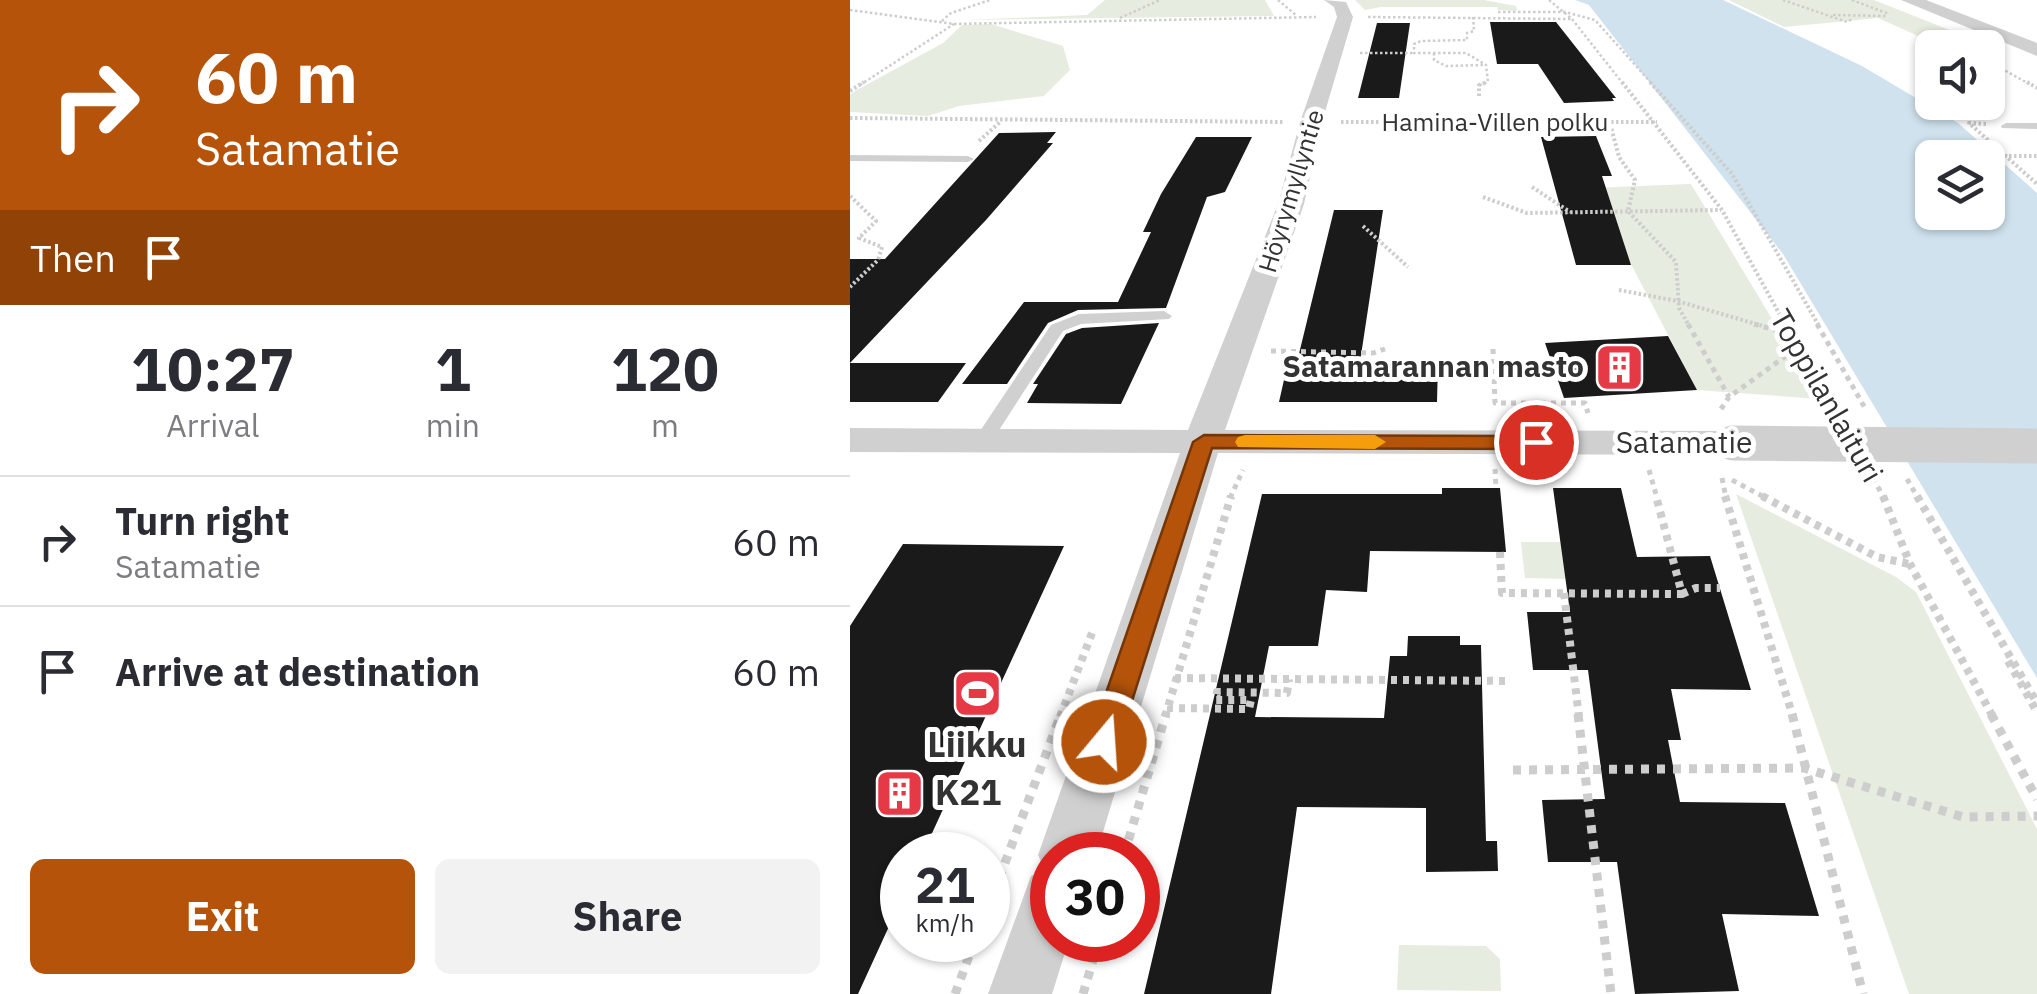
<!DOCTYPE html>
<meta charset="utf-8">
<style>
:root{--surface:#fff;--page:#f2f2f3;--text:#2b2b33;--muted:#7c7c81;--line:#e1e1e2;--accent:#b45309}
body{margin:0;font-family:"IBM Plex Sans",sans-serif;background:var(--page);color:var(--text);height:100vh;display:flex;flex-direction:column;font-size:38px;white-space:nowrap}
*{box-sizing:border-box;margin:0}
p{font-size:32px;color:var(--muted)}
.icon{flex:none;width:55px;height:55px;fill:none;stroke:currentColor;stroke-width:2;stroke-linecap:round;stroke-linejoin:round}
.map{position:relative;flex:1;overflow:hidden}
.details{display:flex;flex-direction:column;background:var(--surface);width:850px}
.details>*{flex:none}
.guide{background:#b45309;color:#fff;overflow:hidden}
.fabs{position:absolute;left:1065px;top:30px;display:grid;gap:20px}
.fabs a{display:grid;place-items:center;width:90px;height:90px;border-radius:15px;background:var(--surface);box-shadow:0 2px 8px #0004;font-size:50px}
.speed{position:absolute;left:30px;top:832px;display:flex;gap:20px;font-size:50px;font-weight:700;text-align:center}
.speed>*{display:grid;place-content:center;width:130px;height:130px;border-radius:50%;background:var(--surface);box-shadow:0 2px 8px #0004;line-height:1}
.speed small{font-size:25px;font-weight:400}
.speed .limit{border:15px solid #d22;background:#fff;color:#111}
.pin{position:absolute;display:grid;place-items:center;width:85px;height:85px;color:#fff;margin:-42px;border:5px solid #fff;border-radius:50%;box-shadow:0 2px 10px #0007}
.me{position:absolute;width:110px;margin:-55px;rotate:18deg;stroke-linejoin:round;filter:drop-shadow(0 0 8px #0008)}
.turn{display:flex;align-items:center;gap:35px;height:210px;padding:0 30px;font-size:45px}
.turn .icon{width:130px;height:130px;stroke-width:2.5}
.turn b{display:block;font-size:70px;line-height:85px}
.then{display:flex;align-items:center;height:95px;padding:0 30px;background:#0003;gap:20px;font-size:38px}
.eta{display:flex;justify-content:space-evenly;align-items:center;height:170px;text-align:center}
.eta b{font-size:60px;font-weight:700;line-height:70px}
.action{display:flex;gap:20px;margin-top:auto;padding:20px 30px}
.action a{flex:1;height:115px;border-radius:15px;background:var(--accent);color:#fff;font-size:40px;font-weight:700;line-height:115px;text-align:center}
.action a+a{background:var(--page);color:var(--text)}
ul{padding:0;list-style:none}
li{display:flex;align-items:center;gap:30px;height:130px;padding:0 30px;border-top:2px solid var(--line)}
li div{flex:1}
li b{display:block;font-size:38px}
li em{font-style:normal}
main{display:flex;flex:1;min-height:0}
.map>svg:first-child{display:block}
.green{fill:#e6ecdf}
.water{fill:#cfe2ee;fill-rule:evenodd}
.building{fill:#1a1a1a}
.lines{fill:none;stroke-linecap:round;stroke-linejoin:round}
.path-far4{stroke:#cdcdcd;stroke-width:2.5;stroke-dasharray:2.5 2.5;stroke-linecap:butt}
.path-far3{stroke:#cdcdcd;stroke-width:4;stroke-dasharray:2.5 2.5;stroke-linecap:butt}
.path-far2{stroke:#cdcdcd;stroke-width:5;stroke-dasharray:5 5;stroke-linecap:butt}
.path-far1{stroke:#cdcdcd;stroke-width:8;stroke-dasharray:6 6;stroke-linecap:butt}
.path{stroke:#cdcdcd;stroke-width:9;stroke-dasharray:8 8;stroke-linecap:butt}
.service{fill:#d0d0d0;fill-rule:evenodd}
.minor{fill:#d0d0d0;fill-rule:evenodd}
.tertiary{fill:#d0d0d0;fill-rule:evenodd}
.minor-bridge{stroke:#d0d0d0;stroke-width:35}
.route{fill:#b45309;stroke:#753606;stroke-width:2.5}
.slow{fill:#f59e0b}
.labels{text-anchor:middle;stroke-width:10;stroke-linejoin:round;paint-order:stroke}
.far-street-label{font-size:25px;fill:#333;stroke:#fff}
.poi-label{font-size:30px;font-weight:bold;fill:#333;stroke:#fff;text-anchor:end}
.street-label{font-size:30px;fill:#333;stroke:#fff}
.near-poi-label{font-size:35px;font-weight:bold;fill:#333;stroke:#fff}
</style>
<main>
<section class="details">
<div class="guide">
<div class="turn"><svg class="icon" aria-label="right" viewBox="0 0 24 24"><path d="M7 20v-9h11M14 6l5 5-5 5"/></svg><div><b>60 m</b>Satamatie</div></div>
<div class="then">Then<svg class="icon" aria-label="arrive" viewBox="0 0 24 24"><path d="M6 21V4h12l-3 4 3 4H6"/></svg></div>
</div>
<div class="eta">
<div><b>10:27</b><p>Arrival</p></div>
<div><b>1</b><p>min</p></div>
<div><b>120</b><p>m</p></div>
</div>
<ul>
<li><svg class="icon" aria-label="right" viewBox="0 0 24 24"><path d="M7 20v-9h11M14 6l5 5-5 5"/></svg><div><b>Turn right</b><p>Satamatie</p></div><em>60 m</em></li>
<li><svg class="icon" aria-label="arrive" viewBox="0 0 24 24"><path d="M6 21V4h12l-3 4 3 4H6"/></svg><div><b>Arrive at destination</b></div><em>60 m</em></li>
</ul>
<div class="action"><a>Exit</a><a>Share</a></div>
</section>
<div class="map">
<svg width="1187" height="994" viewBox="0 0 1187 994">
<rect width="100%" height="100%" fill="#fff"/>
<path class="green" d="M255,0H415L424,16L116,20L237,15Z
M505,0H634L666,6L667,11L648,10L647,7H531L515,10Z
M879,0H1024L1112,35L1087,37L1104,47L1095,48L1028,18L934,27Z
M141,24L213,46L220,70L194,96L109,106L78,116L0,112V95L5,91L93,43L112,25Z
M841,184L970,399L847,390L741,188Z
M886,494L1046,577L1066,592L1187,829V994H1059Z
M671,542H711L716,579L675,578Z
M549,945L636,946L650,959L651,991L547,990Z"/>
<path class="water" d="M725,0H873L1012,66L1108,123L1187,193V678L933,254L739,5ZM1082,158H1138V212H1082Z"/>
<path class="building" d="M640,22H706L766,98H762L764,101L714,103L688,64H647Z
M527,23H560L549,98H508Z
M206,132L197,143H203L136,220L0,363H116L88,402H0V259H35L149,133Z
M746,136L762,176H752L781,265H726L691,137Z
M346,137H402L375,192L357,197L316,308L228,310L198,323L157,384H112L174,302H268L301,232H293L311,194Z
M484,210H533L510,362H588L587,402H429L438,362H447Z
M309,323L271,404L177,403L188,384H183L216,334L232,328Z
M818,336L847,390L714,398L695,343Z
M592,488H650L656,552L520,551L517,592L476,590L468,646H419L405,717L534,718L540,656H557L558,636H610V645H631L636,841H647L648,871L576,872V808L447,807L421,994H294L412,494H592Z
M703,488H771L787,557L860,556L901,690L821,689L831,740H818L830,802L935,803L969,916L872,914L889,991L785,994L767,862H698L692,800L755,799L738,670H683L677,612H720Z
M53,544L214,546L72,855H52V898L8,994H0V626Z"/>
<g class="lines">
<path class="path-far4" d="M428,0L447,16
M699,0L722,19L774,85
M933,0L997,22L1002,19
M1002,0L1039,14
M0,10L104,24L466,17
M648,12H715L745,20L803,85
M983,15L1036,16
M518,17L721,19
M623,17L624,31L617,33V40L571,41L564,44V53H616L636,65L638,82L630,85
M270,18L310,0
M92,21L101,13L140,0
M510,53H564
M584,53V60L596,66L635,65
M1138,61L1181,85
M10,85L104,24"/>
<path class="path-far3" d="M772,82L872,210L936,326
M800,82L882,174L969,326
M1177,82L1187,88
M0,91L14,82
M629,96V85L637,82
M0,118L434,122
M491,122H807
M754,123L761,127L769,157L785,180L778,211L826,262L829,308L839,326
M1136,124L1119,123L1187,184
M129,141L150,122
M1154,156H1187
M682,187L720,212
M0,196L26,221L9,238L32,247L28,260L0,287
M633,197L677,213L871,210
M513,226L558,267
M769,290L827,301L913,326"/>
<path class="path-far2" d="M838,324L879,397
M904,324L939,334
M935,324L981,407
M967,324L1015,408
M643,349L645,403H735L738,413
M421,351L523,353L535,349
M871,409L879,397L947,348
M645,469L646,488
M799,470L807,498
M872,478L876,498
M1023,478L1034,498
M1057,479L1068,498
M882,480L916,498
M380,498L393,470"/>
<path class="path-far1" d="M875,496L943,717
M912,496L1027,557L1059,564
M1033,496L1060,564L1143,717
M1067,496L1187,703
M650,552L652,593L832,594L806,496
M714,593L729,717
M832,594L846,588H870
M1158,661L1187,712
M325,678L658,681
M317,708L399,709L401,700H366L367,692L437,693L439,679
M210,717L242,633
M315,717L381,496"/>
<path class="path" d="M728,714L761,994
M942,714L1013,994
M1141,714L1187,799
M663,770L954,768L1113,817L1187,816
M274,855L316,714
M138,908L211,714
M105,994L125,940
M233,994L249,940"/>
<path class="service" d="M1156,123H1187V129L1152,128L1151,126Z
M0,155L118,156L124,159L118,162L0,161Z
M314,311L322,316L319,319L231,324L213,331L140,444H126L124,440L201,325L229,314Z"/>
<path class="minor" d="M474,0L496,2L503,17L472,122L454,204L375,430L883,431L896,435L902,443L896,451L883,455L368,453L246,855H202V940H219L202,994H138L181,876L195,870L188,855L330,453L0,452V428L338,430L428,204L450,122L487,17L484,7Z"/>
<path class="tertiary" d="M1051,0H1076L1187,43V56Z"/>
<path class="minor-bridge" d="M883,443L1187,446"/>
</g>
<path class="route" d="M354,435L686,436L697,442L686,449L362,448L269,742L264,752L254,755L244,752L239,742L343,442Z"/>
<path class="slow" d="M395,435H525L536,442L525,449L388,447L385,442L388,437Z"/>
<defs>
<symbol id="building-square" viewBox="-11 -11 22 22"><rect x="-9" y="-9" width="18" height="18" rx="4" fill="#e63946" stroke="#fff"/><path d="M-4-6H4V6H1V3H-1V6H-4ZM-2.5-4.3h1.7v1.8h-1.7ZM.8-4.3h1.7v1.8H.8ZM-2.5-1h1.7V.8h-1.7ZM.8-1h1.7V.8H.8Z" fill="#fff"/></symbol>
<symbol id="stadium-square" viewBox="-11 -11 22 22"><rect x="-9" y="-9" width="18" height="18" rx="4" fill="#e63946" stroke="#fff"/><path d="M0-5a6.5 5 0 1 0 0 10a6.5 5 0 1 0 0-10ZM-3.5-1.8h7v3.6h-7Z" fill="#fff"/></symbol>
</defs>
<g fill-rule="evenodd">
<use href="#building-square" x="742" y="340" width="55" height="55"/>
<use href="#stadium-square" x="100" y="666" width="55" height="55"/>
<use href="#building-square" x="22" y="766" width="55" height="55"/>
</g>
<g class="labels">
<g class="far-street-label">
<text x="645" y="131">Hamina-Villen polku</text>
<text transform="translate(441 191) rotate(-73)" y="9">Höyrymyllyntie</text>
</g>
<g class="poi-label">
<text x="734" y="377">Satamarannan masto</text>
</g>
<g class="street-label">
<text transform="translate(976 396) rotate(60)" y="10">Toppilanlaituri</text>
<text x="834" y="453">Satamatie</text>
</g>
<g class="near-poi-label">
<text x="127" y="757">Liikku</text>
<text x="85" y="805" text-anchor="start">K21</text>
</g>
</g>
</svg>
<div class="fabs">
<a><svg class="icon" aria-label="sound" viewBox="0 0 24 24"><path d="M4 9h4l5-4v14l-5-4H4zM17 9q2 3 0 6"/></svg></a>
<a><svg class="icon" aria-label="layers" viewBox="0 0 24 24"><path d="M12 4l9 5-9 5-9-5zM3 14l9 5 9-5"/></svg></a>
</div>
<div class="speed"><div>21<small>km/h</small></div><div class="limit">30</div></div>
<div class="pin" style="left:686px;top:442px;background:#d93025"><svg class="icon" aria-label="arrive" viewBox="0 0 24 24"><path d="M6 21V4h12l-3 4 3 4H6"/></svg></div>
<svg class="me" style="left:254px;top:742px" viewBox="-20 -20 40 40"><circle r="17" fill="#b45309" stroke="#fff" stroke-width="3"/><path d="M0-11L8 9 0 5-8 9z" fill="#fff"/></svg>
</div>
</main>
